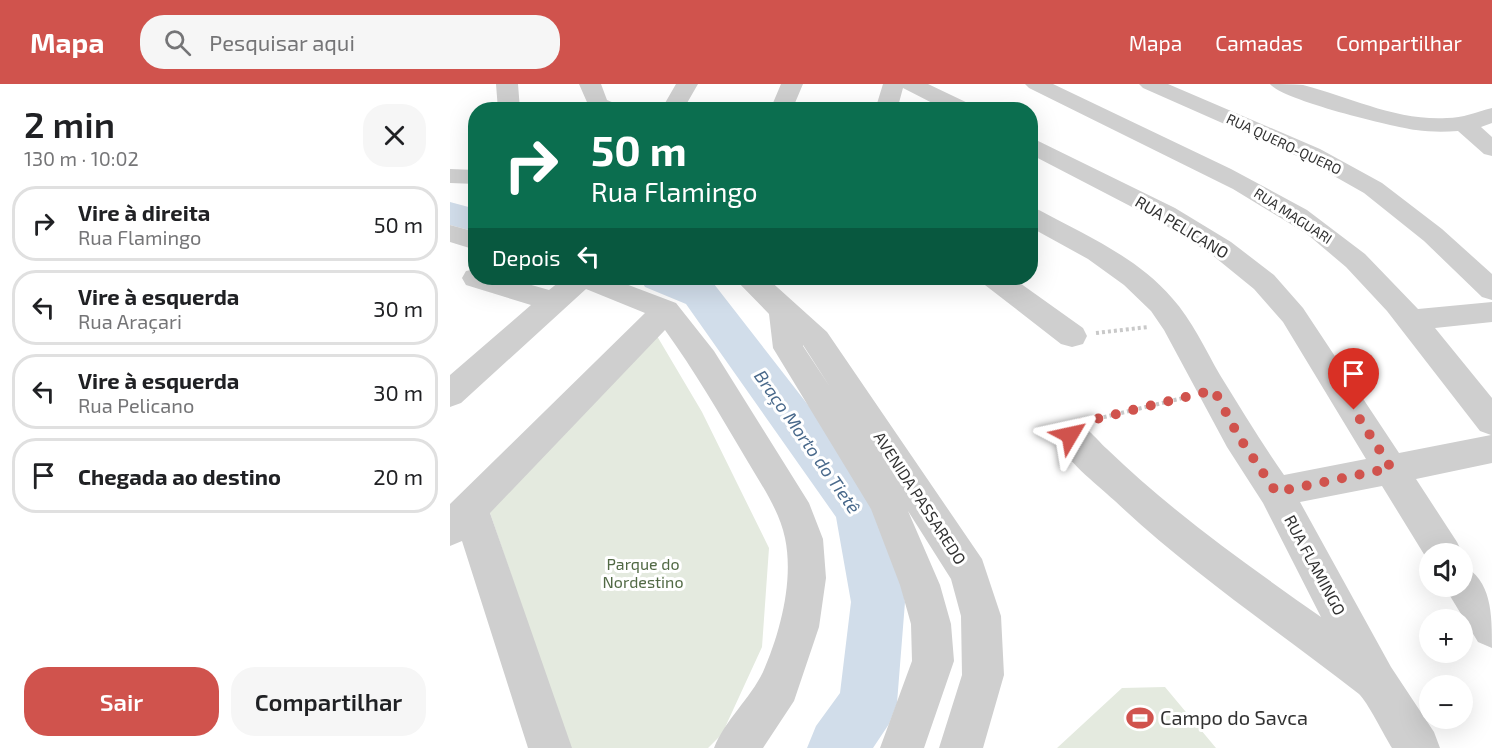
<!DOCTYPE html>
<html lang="pt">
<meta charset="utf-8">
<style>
:root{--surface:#fff;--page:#f6f6f6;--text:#202124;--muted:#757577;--line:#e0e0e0;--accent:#d0534d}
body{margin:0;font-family:"Exo 2",sans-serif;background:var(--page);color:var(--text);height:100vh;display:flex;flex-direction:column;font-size:22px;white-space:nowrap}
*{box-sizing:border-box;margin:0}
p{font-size:20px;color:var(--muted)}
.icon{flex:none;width:33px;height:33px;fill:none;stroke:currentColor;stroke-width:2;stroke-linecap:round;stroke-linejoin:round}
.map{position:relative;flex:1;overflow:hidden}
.details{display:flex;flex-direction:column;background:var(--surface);width:450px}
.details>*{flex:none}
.top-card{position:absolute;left:18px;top:18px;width:570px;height:183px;border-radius:24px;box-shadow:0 6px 24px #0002;background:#0b6e4f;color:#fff;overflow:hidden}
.fabs{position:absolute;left:969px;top:459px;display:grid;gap:12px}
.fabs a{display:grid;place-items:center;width:54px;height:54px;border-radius:50%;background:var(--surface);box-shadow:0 6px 24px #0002;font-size:30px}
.pin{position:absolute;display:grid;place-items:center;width:51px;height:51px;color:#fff;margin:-62px -26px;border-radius:50% 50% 50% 0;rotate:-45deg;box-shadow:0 0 6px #0007}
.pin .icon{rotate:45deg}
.me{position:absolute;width:66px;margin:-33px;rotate:54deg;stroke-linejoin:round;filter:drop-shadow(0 0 4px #0008)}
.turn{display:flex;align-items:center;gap:21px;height:126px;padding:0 24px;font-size:27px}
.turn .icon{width:78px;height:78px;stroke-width:2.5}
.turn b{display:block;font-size:42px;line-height:51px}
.then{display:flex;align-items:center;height:57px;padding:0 24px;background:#0003;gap:12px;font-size:22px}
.round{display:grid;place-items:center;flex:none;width:63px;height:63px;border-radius:24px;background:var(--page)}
.head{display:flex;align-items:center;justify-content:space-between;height:102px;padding:0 24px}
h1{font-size:36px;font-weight:600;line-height:45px}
.button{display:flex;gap:12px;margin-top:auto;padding:12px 24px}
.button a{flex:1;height:69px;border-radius:24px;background:var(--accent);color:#fff;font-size:24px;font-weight:600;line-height:69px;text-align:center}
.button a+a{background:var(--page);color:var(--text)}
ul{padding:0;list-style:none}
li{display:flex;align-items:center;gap:18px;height:75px;margin:0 12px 9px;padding:0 12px;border:3px solid var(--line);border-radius:24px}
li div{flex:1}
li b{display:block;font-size:22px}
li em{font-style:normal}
header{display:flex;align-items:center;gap:36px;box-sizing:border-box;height:84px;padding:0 30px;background:var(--accent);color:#fff}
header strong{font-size:28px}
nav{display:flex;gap:33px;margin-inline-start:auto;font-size:21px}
.search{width:420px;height:54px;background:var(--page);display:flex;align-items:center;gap:15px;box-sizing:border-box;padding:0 21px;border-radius:24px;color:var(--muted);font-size:22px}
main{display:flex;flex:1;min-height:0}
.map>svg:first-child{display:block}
.green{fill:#e4eadf}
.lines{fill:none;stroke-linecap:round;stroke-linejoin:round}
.river{fill:#d1ddea;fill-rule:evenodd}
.path{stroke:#c9c9c9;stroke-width:4;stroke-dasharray:3 3;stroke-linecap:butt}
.minor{fill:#cfcfcf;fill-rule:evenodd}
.route{stroke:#d0534d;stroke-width:10;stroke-dasharray:0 18}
.labels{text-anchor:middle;stroke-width:6;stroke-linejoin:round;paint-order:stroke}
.far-street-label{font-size:14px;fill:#323232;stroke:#fff}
.street-label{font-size:16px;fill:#323232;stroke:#fff}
.park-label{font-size:16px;fill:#516944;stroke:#fff}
.water-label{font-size:18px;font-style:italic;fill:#49698b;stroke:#fff}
.near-poi-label{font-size:20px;fill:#323232;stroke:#fff;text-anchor:start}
</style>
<header>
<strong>Mapa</strong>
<div class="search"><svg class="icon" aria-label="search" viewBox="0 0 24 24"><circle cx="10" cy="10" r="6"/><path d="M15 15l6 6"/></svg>Pesquisar aqui</div>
<nav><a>Mapa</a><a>Camadas</a><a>Compartilhar</a></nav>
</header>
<main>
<section class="details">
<div class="head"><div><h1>2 min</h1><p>130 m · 10:02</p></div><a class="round"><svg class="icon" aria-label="close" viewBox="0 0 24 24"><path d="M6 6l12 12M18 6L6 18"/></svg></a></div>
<ul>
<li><svg class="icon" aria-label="right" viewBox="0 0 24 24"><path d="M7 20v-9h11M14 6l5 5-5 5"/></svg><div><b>Vire à direita</b><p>Rua Flamingo</p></div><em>50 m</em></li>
<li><svg class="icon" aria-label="left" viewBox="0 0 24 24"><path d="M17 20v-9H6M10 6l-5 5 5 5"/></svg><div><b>Vire à esquerda</b><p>Rua Araçari</p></div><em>30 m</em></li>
<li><svg class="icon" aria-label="left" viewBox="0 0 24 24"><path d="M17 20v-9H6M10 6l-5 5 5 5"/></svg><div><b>Vire à esquerda</b><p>Rua Pelicano</p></div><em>30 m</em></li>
<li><svg class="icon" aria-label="arrive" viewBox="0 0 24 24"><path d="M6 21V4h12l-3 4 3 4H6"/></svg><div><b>Chegada ao destino</b></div><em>20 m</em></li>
</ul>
<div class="button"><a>Sair</a><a>Compartilhar</a></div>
</section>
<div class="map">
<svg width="1042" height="664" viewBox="0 0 1042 664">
<rect width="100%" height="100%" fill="#fff"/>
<path class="green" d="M207,252L252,328L319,464L312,563L272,650L258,664H120L38,423Z
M715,603L766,664H607L672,604Z"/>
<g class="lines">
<path class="river" d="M0,118L26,125V148L0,141Z
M190,194H246L264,200L428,411L435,426L455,518L447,619L439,640L423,664H357L366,642L390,609L401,518L386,433L236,220L195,203Z"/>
<path class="path" d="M265,194L274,198
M646,249L698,243
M642,336L737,313"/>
<path class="minor" d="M46,0H68L70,26H48Z
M129,0H151L157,16L169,21L172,26L140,25Z
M226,0H248L233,26H211Z
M331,0H353L342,26H320Z
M433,0H478L522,21L525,26H496L453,4L447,26H425Z
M575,0H603L781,85L857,126L915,170L968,225L1042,218V238L985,244L1042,314V379L966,395L1007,458L1013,470L1012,471L980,470V480L932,402L850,418L941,583L984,648L990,664H942C935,653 917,617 909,610C827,546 741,489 665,417C644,398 616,377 603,351L608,341C632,333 641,350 657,365C722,428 797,481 871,533L813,419L777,363L714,246L701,227L674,201L638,175L580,143V124L589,126C635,151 687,173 722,214C742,236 755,265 770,291C791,325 811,358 834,391L916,375L833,238L804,205L761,170L707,136L580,70V53L725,124L781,158L824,191L853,224L949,369L1041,351L1030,347L937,227L896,183L857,150L783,105L579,4Z
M689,0H718L870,65L932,99L992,145L1042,190V216L1032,213L974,157L914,109L854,75L693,4Z
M820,0C831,0 843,0 853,1C900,13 946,37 997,34C1013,34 1026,28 1042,24V39L1031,43L1042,53V72L1034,70L1008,47C994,48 980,48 966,46C943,43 832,16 820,0Z
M0,85L26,86V100L0,99Z
M0,141L26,148V166L0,158Z
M26,185V194H57L99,206L114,194H160L226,219L264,267L359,419L373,455L376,494L369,543L344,617L313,664H264C275,636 300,615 313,588C330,549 344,497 335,454C329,425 310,399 295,373C269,329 244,286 215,246L40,429L122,664H78L12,457L0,462V420L195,229L136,205L11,319L0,323V291L81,221L16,201L12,194L16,187Z
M284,194H317L377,248L532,475L551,532L554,591L533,664H489L512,591L511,532L501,495L458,427L490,501L501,540L504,577L474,664H430L462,577L461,540L450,501L421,425L323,264L319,230ZM353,261L355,264L380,303L353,262Z
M531,194H563L633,244L637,252L633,260L622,263L611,260L535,201Z
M1012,481C1042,496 1042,530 1042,564L1028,558L994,502H1012Z"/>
</g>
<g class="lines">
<path class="route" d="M620,351L622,343L634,338L764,306L789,353L826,408L941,384L904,326"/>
</g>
<defs>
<symbol id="stadium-bare" viewBox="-9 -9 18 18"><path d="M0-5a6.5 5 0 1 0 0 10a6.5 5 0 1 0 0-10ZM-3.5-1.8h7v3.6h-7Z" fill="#d0534d" stroke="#fff" stroke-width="2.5" paint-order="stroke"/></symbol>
</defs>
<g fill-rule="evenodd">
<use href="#stadium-bare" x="671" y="615" width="38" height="38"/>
</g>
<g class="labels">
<g class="far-street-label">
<text transform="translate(834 60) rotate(25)" y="5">RUA QUERO-QUERO</text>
<text transform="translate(843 132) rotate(33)" y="5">RUA MAGUARI</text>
</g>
<g class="street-label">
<text transform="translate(732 143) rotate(31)" y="6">RUA PELICANO</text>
<text transform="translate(470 414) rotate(57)" y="6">AVENIDA PASSAREDO</text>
<text transform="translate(865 481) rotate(62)" y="6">RUA FLAMINGO</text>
</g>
<g class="park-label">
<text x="193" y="486">Parque do<tspan x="193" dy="18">Nordestino</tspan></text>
</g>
<g class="water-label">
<text transform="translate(357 358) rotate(55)" y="6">Braço Morto do Tietê</text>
</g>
<g class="near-poi-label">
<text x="710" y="641">Campo do Savca</text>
</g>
</g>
</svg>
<div class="fabs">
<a><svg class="icon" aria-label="sound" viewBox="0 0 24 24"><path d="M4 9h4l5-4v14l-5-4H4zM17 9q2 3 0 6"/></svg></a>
<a>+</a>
<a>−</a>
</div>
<div class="pin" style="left:904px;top:326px;background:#d93025"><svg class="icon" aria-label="arrive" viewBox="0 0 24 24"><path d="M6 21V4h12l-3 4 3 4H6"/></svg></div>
<svg class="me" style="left:620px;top:351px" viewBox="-20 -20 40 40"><path d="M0-17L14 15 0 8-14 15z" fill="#d0534d" stroke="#fff" stroke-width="4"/></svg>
<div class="top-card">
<div class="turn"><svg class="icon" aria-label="right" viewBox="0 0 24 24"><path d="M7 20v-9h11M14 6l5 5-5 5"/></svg><div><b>50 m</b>Rua Flamingo</div></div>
<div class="then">Depois<svg class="icon" aria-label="left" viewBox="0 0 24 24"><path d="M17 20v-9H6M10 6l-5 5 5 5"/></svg></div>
</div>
</div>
</main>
